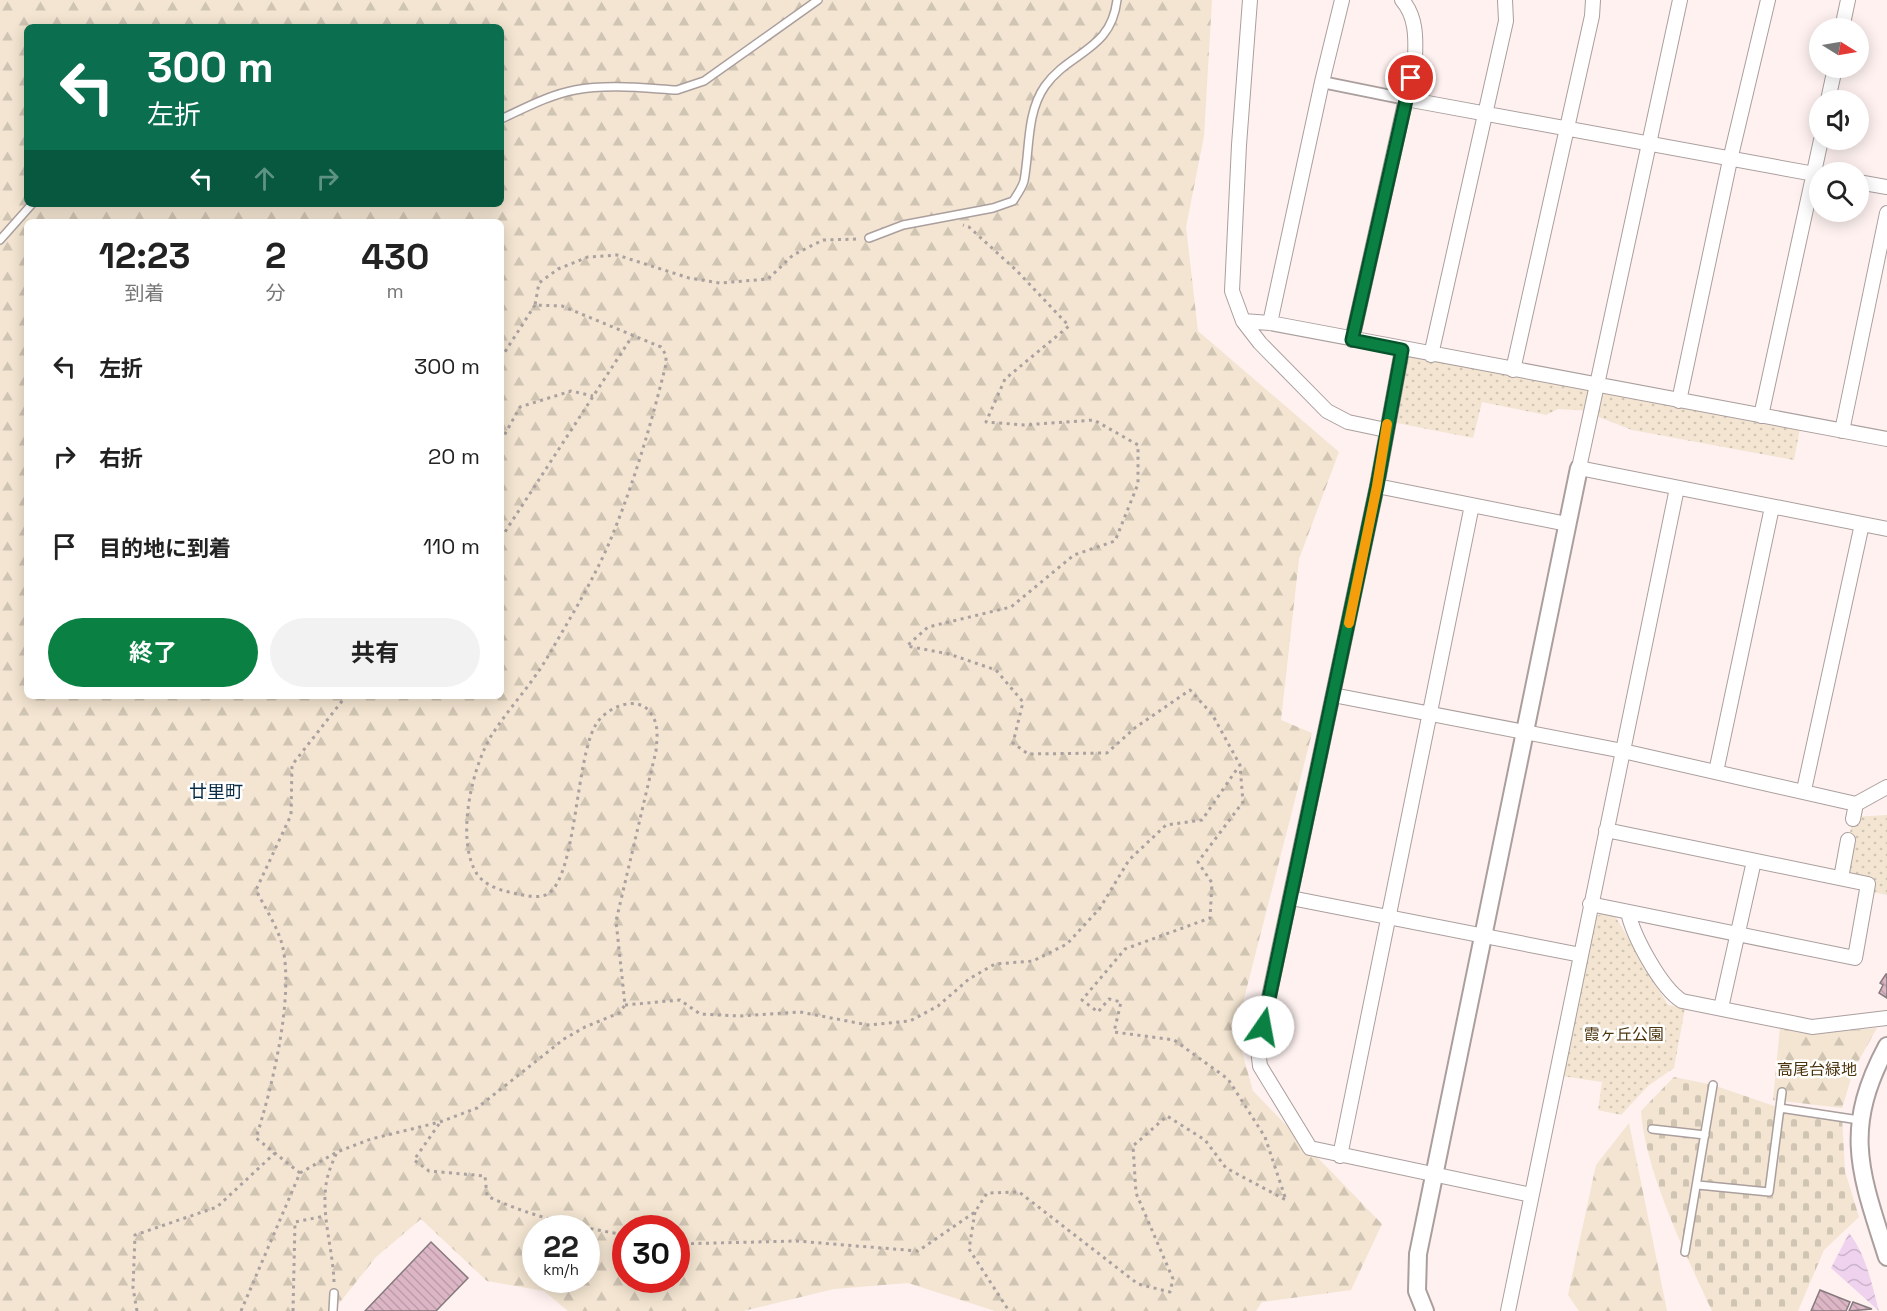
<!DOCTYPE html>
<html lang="ja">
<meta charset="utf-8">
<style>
:root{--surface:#fff;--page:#f2f2f2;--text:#222;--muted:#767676;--accent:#0b8043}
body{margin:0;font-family:"Space Grotesk","Noto Sans JP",sans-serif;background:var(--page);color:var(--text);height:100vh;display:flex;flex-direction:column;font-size:22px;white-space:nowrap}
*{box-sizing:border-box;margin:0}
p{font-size:20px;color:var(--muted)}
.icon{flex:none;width:33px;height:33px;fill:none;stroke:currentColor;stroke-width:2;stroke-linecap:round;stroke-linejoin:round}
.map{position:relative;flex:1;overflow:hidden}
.sheet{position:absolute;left:24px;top:219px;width:480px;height:480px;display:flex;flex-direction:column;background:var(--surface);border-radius:9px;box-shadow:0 3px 15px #0003}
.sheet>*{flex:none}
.hud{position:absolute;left:24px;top:24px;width:480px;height:183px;border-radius:9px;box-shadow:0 3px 15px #0003;background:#0b6e4f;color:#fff;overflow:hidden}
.needle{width:39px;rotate:101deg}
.tools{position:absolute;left:1809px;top:18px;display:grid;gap:12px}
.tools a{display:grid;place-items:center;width:60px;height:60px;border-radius:50%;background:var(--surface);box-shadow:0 3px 15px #0003;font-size:30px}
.speed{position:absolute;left:522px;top:1215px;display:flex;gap:12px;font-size:30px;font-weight:700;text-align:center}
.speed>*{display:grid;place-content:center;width:78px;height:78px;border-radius:50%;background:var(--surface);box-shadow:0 3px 15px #0003;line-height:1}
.speed small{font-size:15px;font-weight:400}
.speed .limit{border:9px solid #d22;background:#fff;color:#111}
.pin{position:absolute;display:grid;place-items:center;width:51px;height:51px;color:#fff;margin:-26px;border:3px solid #fff;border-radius:50%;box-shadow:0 2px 6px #0007}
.me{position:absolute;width:66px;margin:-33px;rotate:12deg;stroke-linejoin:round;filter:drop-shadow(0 0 4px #0008)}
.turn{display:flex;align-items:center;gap:21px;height:126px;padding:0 24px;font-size:27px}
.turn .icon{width:78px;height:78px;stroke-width:2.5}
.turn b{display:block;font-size:42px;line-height:51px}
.lanes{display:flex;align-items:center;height:57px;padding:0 24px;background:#0003;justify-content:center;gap:30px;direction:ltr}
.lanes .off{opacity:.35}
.eta{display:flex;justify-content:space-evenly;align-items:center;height:102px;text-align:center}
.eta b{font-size:36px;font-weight:700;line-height:42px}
.action{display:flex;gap:12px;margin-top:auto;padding:12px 24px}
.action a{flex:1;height:69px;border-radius:36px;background:var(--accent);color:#fff;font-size:24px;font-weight:700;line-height:69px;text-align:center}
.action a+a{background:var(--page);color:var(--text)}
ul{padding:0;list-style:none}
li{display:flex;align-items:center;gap:18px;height:90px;padding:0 24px}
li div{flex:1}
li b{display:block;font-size:22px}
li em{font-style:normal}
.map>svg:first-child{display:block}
.forest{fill:url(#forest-firs);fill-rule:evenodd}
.cemetery{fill:url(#cemetery-stones)}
.park{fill:url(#park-dots)}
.water{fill:url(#water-waves)}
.building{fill:url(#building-back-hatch);stroke:#857a7e;stroke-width:1.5}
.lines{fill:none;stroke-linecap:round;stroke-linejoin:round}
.service-casing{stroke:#ab9f9e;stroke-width:10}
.pedestrian-casing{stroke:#ab9f9e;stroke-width:14}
.minor-casing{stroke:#ab9f9e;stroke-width:16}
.tertiary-casing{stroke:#ab9f9e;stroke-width:20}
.path{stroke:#aaa1a0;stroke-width:3;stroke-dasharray:3 4.5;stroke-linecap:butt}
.service{stroke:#fff;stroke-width:7}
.pedestrian{stroke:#fff;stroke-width:10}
.minor{stroke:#fff;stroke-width:14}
.tertiary{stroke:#fff;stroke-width:16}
.route-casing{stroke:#07532c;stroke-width:15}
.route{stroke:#0b8043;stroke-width:10}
.slow{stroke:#f59e0b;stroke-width:10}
.labels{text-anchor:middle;stroke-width:5;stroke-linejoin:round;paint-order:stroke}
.park-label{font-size:16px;fill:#4b330b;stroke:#fff}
.neighbourhood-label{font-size:18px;fill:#082c45;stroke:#fff}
</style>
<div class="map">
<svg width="1887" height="1311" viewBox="0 0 1887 1311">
<defs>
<pattern id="forest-firs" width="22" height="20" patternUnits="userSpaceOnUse" patternTransform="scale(1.5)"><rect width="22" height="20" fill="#f3e5d1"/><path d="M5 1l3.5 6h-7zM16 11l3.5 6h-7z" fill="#d0c4b3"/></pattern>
<pattern id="cemetery-stones" width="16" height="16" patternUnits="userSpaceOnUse" patternTransform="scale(1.5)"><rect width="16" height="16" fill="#f3e5d1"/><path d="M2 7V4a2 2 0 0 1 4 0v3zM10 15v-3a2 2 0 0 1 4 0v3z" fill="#d0c4b3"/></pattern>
<pattern id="park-dots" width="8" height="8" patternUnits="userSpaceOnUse" patternTransform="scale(1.5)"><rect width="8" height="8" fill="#f3e5d1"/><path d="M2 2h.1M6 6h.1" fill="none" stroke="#d0c4b3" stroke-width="1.8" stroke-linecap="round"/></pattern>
<pattern id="water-waves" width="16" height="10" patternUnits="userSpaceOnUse" patternTransform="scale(1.5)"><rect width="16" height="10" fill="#eed2ee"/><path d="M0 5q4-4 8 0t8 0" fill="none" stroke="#ccb4cc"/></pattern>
<pattern id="building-back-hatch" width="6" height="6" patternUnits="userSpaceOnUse" patternTransform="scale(1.5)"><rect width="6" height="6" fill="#ddb6c5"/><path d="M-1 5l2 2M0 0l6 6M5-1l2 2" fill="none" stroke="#bd9ca9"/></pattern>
</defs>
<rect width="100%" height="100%" fill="#fef1f0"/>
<path class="forest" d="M0,0H1212L1204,136L1186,227L1198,331L1339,452L1299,559L1281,720L1312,733L1236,1030L1253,1091L1382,1224L1351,1290L1262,1302L1256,1311H995L908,1283L834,1289L743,1311H568L544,1291L487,1281L421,1219L376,1257L333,1311H0ZM27,27H501V204H27ZM27,222H501V696H27ZM536,1228H586V1280H536ZM626,1228H676V1280H626Z
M1780,1027L1808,1034L1877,1028L1854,1069L1842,1108L1773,1100Z
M1629,1123L1667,1311H1579L1568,1295L1596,1165Z"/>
<path class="cemetery" d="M1674,1077L1713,1085L1780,1108L1842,1117L1845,1171L1859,1217L1824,1250L1798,1311H1712C1686,1255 1645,1171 1641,1111Z"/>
<path class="park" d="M1402,350L1801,423L1794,460L1632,430L1591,414V411L1558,409L1546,415L1482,402L1473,438L1387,421Z
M1887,815V895L1867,891L1841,878L1853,817Z
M1604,913L1615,916L1668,1005L1685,1008L1674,1068L1648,1086L1621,1115L1598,1110L1602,1082L1562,1076L1594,917Z"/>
<path class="water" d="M1849,1233C1866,1254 1872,1285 1879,1311L1831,1268Z"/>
<path class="building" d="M1886,974H1887V998L1879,993L1883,985L1880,983Z
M431,1242L468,1278L436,1311H365Z
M1820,1290L1850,1302L1846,1311H1811Z
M1853,1302L1872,1309L1849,1311Z"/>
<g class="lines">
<defs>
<path id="service" d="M501,119C525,108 549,95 575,90C608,84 643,88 677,90L704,81L818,0
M869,238L903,225L993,208L1013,201C1017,195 1022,188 1024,181C1030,150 1026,113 1045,86C1070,51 1111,51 1117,0
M0,240L32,204
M1780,1108L1859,1120
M1652,1129L1705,1135
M1698,1185L1769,1192L1782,1092
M1685,1252L1713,1085
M333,1311L334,1293"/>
<path id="pedestrian" d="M1322,82L1406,99"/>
<path id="minor" d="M1250,0L1239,145L1232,291L1243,321L1260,343L1327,411L1348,422L1386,430
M1680,0L1579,468L1887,529
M1842,28L1848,0
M1406,99L1820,175
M1828,100L1835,68
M1858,182L1887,187
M1243,321L1270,323L1887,439
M1270,323L1322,82L1342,0
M1352,340L1415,58C1416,37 1416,16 1402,0
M1402,350L1377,486L1258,1049L1260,1066L1310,1148L1531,1195
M1431,355L1506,21L1505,0
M1513,370L1592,16L1593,0
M1679,401L1730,160L1768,0
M1761,416L1821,140
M1842,431L1887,213
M1377,486L1567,524
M1333,695L1623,751L1856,804L1887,787
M1716,772L1772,507
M1804,790L1862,524
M1853,819L1856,804
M1841,878L1848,840
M1291,898L1581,955
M1590,904L1855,958L1868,884L1606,830
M1628,912C1633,936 1661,988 1682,1001L1812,1027L1887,1018
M1721,1008L1754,861
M1340,1156L1472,505
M1508,1311L1677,488"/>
<path id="tertiary" d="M1887,1046C1842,1130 1860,1172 1887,1257
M1425,1311L1417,1291L1418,1254L1579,468"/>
</defs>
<use href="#service" class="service-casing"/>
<use href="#pedestrian" class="pedestrian-casing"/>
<use href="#minor" class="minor-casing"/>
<use href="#tertiary" class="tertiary-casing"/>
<path class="path" d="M501,358L535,305
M501,441L520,407L571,391L593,396
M501,538L633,335
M625,1005L680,1000L700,1014L739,1016L800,1012L868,1025L910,1021L938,1006L969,979L995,964L1033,961L1067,944L1100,908L1129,860L1166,825L1202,820L1239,766
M439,1124L414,1160L429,1171L485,1176L487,1196C531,1217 578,1227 626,1235
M300,1173L256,1138C272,1088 295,995 282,944C277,926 264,906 256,890L291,815L292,765L346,696
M975,1212L969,1249L1009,1311
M676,1244L796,1241L918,1251L975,1212L987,1193L1019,1192L1138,1284L1170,1292L1173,1279L1136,1193L1133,1146L1167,1116L1205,1140L1226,1168L1286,1200L1265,1137L1228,1079L1174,1040L1114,1032L1121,1002L1109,999L1098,1012L1082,1000L1125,949L1210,918L1212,883L1198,862L1243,802L1240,765L1212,714L1190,690L1136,727L1107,753L1028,754L1013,743L1023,702L996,670L949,654L907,646L928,627L1011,607L1074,555L1115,541L1138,484V445L1094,420L1024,425L986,422L1005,379L1069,326L1017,271L969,227L963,225
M334,1282C333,1248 320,1213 327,1179C329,1170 333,1161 337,1152L371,1139L440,1122L477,1108L564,1039L585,1027L619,1013L625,1005L616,921L656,751C657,738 659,726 652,715C639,692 604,708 595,726C576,760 576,874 549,893C541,899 527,896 518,894C503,891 486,887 477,874C455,840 472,765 493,733C510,707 531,685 547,658C569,620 596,576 612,536C635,480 652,421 666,364V355L661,347L562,306L535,305L539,283L558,269L588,257L617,255L689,278L720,283L768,279L793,255L823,240L860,239
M137,1311L133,1288L135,1235L217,1207L275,1153
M241,1311L300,1173L337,1152
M293,1311L295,1222L325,1216"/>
<use href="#service" class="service"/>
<use href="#pedestrian" class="pedestrian"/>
<use href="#minor" class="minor"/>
<use href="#tertiary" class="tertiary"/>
</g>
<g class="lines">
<defs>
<path id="route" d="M1263,1027L1377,486L1402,350L1352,340L1411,78"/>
</defs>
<use href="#route" class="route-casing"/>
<use href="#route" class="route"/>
<path class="slow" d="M1349,623L1377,486L1387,424"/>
</g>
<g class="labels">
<g class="park-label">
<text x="1624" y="1040">霞ヶ丘公園</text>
<text x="1817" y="1075">高尾台緑地</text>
</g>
<g class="neighbourhood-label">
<text x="216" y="798">廿里町</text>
</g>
</g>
</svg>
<div class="tools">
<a><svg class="needle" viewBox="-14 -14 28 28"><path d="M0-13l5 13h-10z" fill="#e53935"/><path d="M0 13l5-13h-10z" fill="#767676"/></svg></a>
<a><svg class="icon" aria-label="sound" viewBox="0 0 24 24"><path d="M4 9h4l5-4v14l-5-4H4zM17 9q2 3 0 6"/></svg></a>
<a><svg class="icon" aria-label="search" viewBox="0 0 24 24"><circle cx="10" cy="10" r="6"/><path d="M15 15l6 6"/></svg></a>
</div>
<div class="speed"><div>22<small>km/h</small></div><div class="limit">30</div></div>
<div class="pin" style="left:1411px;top:78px;background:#d93025"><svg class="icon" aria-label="arrive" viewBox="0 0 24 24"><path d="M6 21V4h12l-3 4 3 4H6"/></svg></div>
<svg class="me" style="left:1263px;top:1027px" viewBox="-20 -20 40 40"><circle r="19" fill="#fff"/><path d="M0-13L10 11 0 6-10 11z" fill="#0b8043"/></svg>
<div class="hud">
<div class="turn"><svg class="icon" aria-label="left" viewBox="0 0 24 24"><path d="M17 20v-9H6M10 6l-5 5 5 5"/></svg><div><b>300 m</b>左折</div></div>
<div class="lanes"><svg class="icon" aria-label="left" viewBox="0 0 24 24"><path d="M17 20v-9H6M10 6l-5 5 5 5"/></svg><svg class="icon off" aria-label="ahead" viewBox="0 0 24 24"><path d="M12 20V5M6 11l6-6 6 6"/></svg><svg class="icon off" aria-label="right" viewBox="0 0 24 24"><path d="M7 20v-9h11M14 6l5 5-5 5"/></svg></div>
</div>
<section class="sheet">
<div class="eta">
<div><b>12:23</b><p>到着</p></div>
<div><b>2</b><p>分</p></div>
<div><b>430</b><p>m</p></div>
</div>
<ul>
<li><svg class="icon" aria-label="left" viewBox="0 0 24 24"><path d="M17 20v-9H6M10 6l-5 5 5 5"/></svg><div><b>左折</b></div><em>300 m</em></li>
<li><svg class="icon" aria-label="right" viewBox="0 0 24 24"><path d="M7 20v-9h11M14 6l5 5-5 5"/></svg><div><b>右折</b></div><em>20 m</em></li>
<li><svg class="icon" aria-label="arrive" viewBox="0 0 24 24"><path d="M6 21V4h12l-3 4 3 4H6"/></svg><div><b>目的地に到着</b></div><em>110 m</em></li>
</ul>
<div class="action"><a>終了</a><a>共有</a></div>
</section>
</div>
